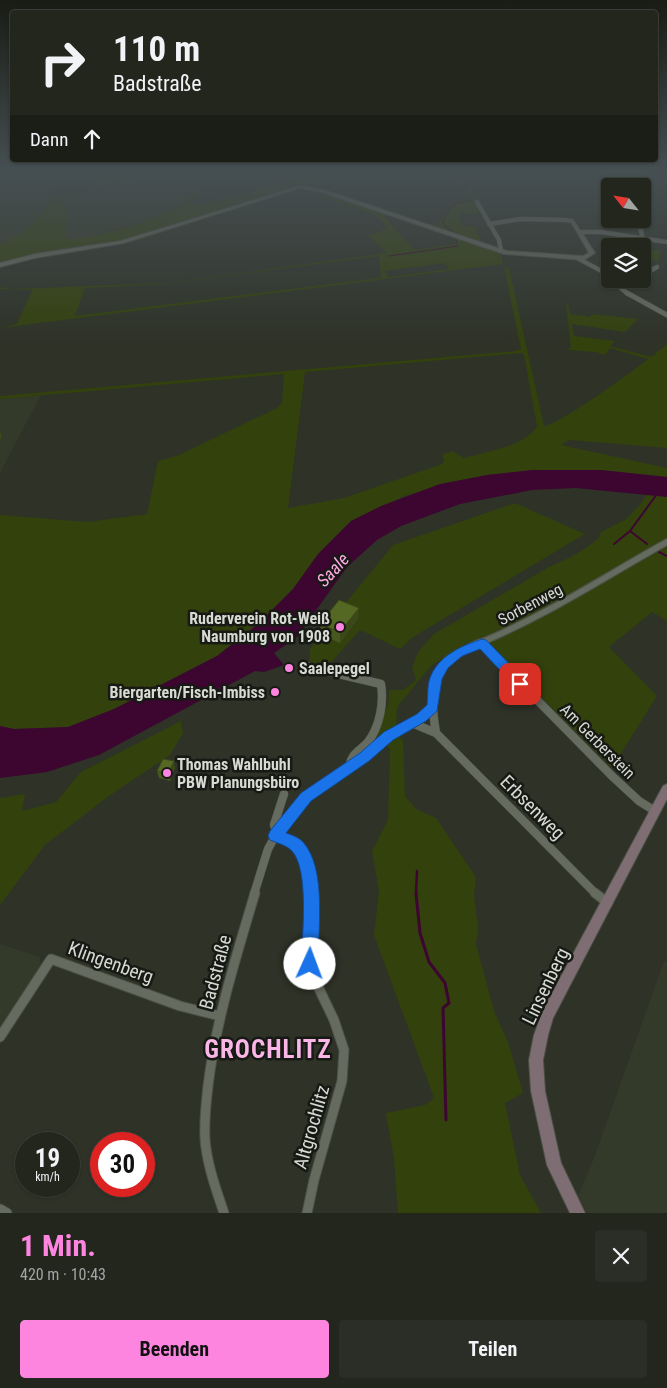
<!DOCTYPE html>
<html lang="de">
<meta charset="utf-8">
<style>
:root{--surface:#22261d;--page:#2a2e26;--text:#f1f3f6;--muted:#a2a5a4;--line:#3f433b;--accent:#fe85df}
body{margin:0;font-family:"Roboto Condensed",sans-serif;background:var(--page);color:var(--text);height:100vh;display:flex;flex-direction:column;font-size:19px;white-space:nowrap}
*{box-sizing:border-box;margin:0}
p{font-size:16px;color:var(--muted)}
.icon{flex:none;width:28px;height:28px;fill:none;stroke:currentColor;stroke-width:2;stroke-linecap:round;stroke-linejoin:round}
.map{position:relative;height:1213px;overflow:hidden}
.details{display:flex;flex-direction:column;background:var(--surface);flex:1}
.details>*{flex:none}
.hud{position:absolute;left:10px;top:10px;width:648px;height:152px;border-radius:5px;box-shadow:0 1px 4px #0004,0 0 0 1px var(--line);background:#22261d;color:var(--text);overflow:hidden}
.needle{width:32px;rotate:300deg}
.buttons{position:absolute;left:601px;top:178px;display:grid;gap:10px}
.buttons a{display:grid;place-items:center;width:50px;height:50px;border-radius:5px;background:var(--surface);box-shadow:0 1px 4px #0004,0 0 0 1px var(--line);font-size:25px}
.speed{position:absolute;left:15px;top:1132px;display:flex;gap:10px;font-size:25px;font-weight:700;text-align:center}
.speed>*{display:grid;place-content:center;width:65px;height:65px;border-radius:50%;background:var(--surface);box-shadow:0 1px 4px #0004,0 0 0 1px var(--line);line-height:1}
.speed small{font-size:12px;font-weight:400}
.speed .limit{border:8px solid #d22;background:#fff;color:#111}
.pin{position:absolute;display:grid;place-items:center;width:42px;height:42px;color:#fff;margin:-21px;border-radius:10px;box-shadow:0 2px 8px #0006}
.me{position:absolute;width:55px;margin:-28px;rotate:2deg;stroke-linejoin:round;filter:drop-shadow(0 0 4px #0008)}
.turn{display:flex;align-items:center;gap:18px;height:105px;padding:0 20px;font-size:22px}
.turn .icon{width:65px;height:65px;stroke-width:2.5}
.turn b{display:block;font-size:35px;line-height:42px}
.then{display:flex;align-items:center;height:48px;padding:0 20px;background:#0003;gap:10px;font-size:19px}
.round{display:grid;place-items:center;flex:none;width:52px;height:52px;border-radius:5px;background:var(--page)}
.head{display:flex;align-items:center;justify-content:space-between;height:85px;padding:0 20px}
h1{font-size:30px;font-weight:700;line-height:38px;color:var(--accent)}
.button{display:flex;gap:10px;margin-top:auto;padding:10px 20px}
.button a{flex:1;height:58px;border-radius:5px;background:var(--accent);color:#111;font-size:20px;font-weight:700;line-height:58px;text-align:center}
.button a+a{background:var(--page);color:var(--text)}
.map>svg:first-child{display:block}
.built{fill:#343a29}
.green{fill:#33410d;fill-rule:evenodd}
.water{fill:#3c0631}
.lines{fill:none;stroke-linecap:round;stroke-linejoin:round}
.stream-far3{stroke:#3c0631;stroke-width:1}
.stream-far2{stroke:#3c0631;stroke-width:2}
.stream-far1{stroke:#3c0631;stroke-width:2.5}
.stream{stroke:#3c0631;stroke-width:3}
.minor-far4-casing{stroke:#4c5047;stroke-width:5}
.minor-far3-casing{stroke:#4c5047;stroke-width:5.5}
.minor-far2-casing{stroke:#4c5047;stroke-width:8}
.minor-far1-casing{stroke:#4c5047;stroke-width:9}
.minor-casing{stroke:#4c5047;stroke-width:11}
.tertiary-casing{stroke:#4c5047;stroke-width:2}
.secondary-casing{stroke:#4c5047;stroke-width:2}
.minor-far4{stroke:#666b5f;stroke-width:4}
.minor-far3{stroke:#666b5f;stroke-width:4.5}
.minor-far2{stroke:#666b5f;stroke-width:5.5}
.minor-far1{stroke:#666b5f;stroke-width:8}
.minor{stroke:#666b5f;stroke-width:9}
.tertiary{fill:#666b5f;fill-rule:evenodd}
.secondary{fill:#7f6d74;fill-rule:evenodd}
.wall{fill:#48591e}
.shaded-wall{fill:#3b4918}
.building{fill:#546823;stroke:#3b4918}
.route{fill:#1a73e8;stroke:#114b97}
.poi-dot{fill:#fe85df;stroke:#171914;stroke-width:2}
.labels{text-anchor:middle;stroke-width:5;stroke-linejoin:round;paint-order:stroke}
.street-label{font-size:16px;fill:#d7dad3;stroke:#171914}
.poi-label{font-size:16px;font-weight:bold;fill:#d7dad3;stroke:#171914;text-anchor:end}
.water-label{font-size:18px;font-style:italic;fill:#ffa8e6;stroke:#171914}
.near-street-label{font-size:19px;fill:#d7dad3;stroke:#171914}
.near-district-label{font-size:25px;font-weight:bold;letter-spacing:1px;fill:#fab6e6;stroke:#171914}
</style>
<div class="map">
<svg width="667" height="1213" viewBox="0 0 667 1213">
<rect width="100%" height="100%" fill="#2e3227"/>
<path class="built" d="M0,173H69L50,196L53,200L39,218L23,233L0,245Z
M149,173H205L184,203L163,215L91,236L72,240L64,239L67,216L61,200Z
M41,395L0,473V399Z
M0,944L40,957L41,969L0,1029Z
M664,961L667,963V1213H587L578,1196L594,1158Z"/>
<path class="green" d="M94,173H149L62,200L67,216L65,239C87,242 166,217 184,203L185,198L190,196L205,173L208,177L197,196L191,200V204C204,208 291,180 308,173H323L321,178L324,179L338,173L321,182L320,185L322,189L425,223L440,226V222L451,204L468,199L457,173H465L480,201H474L480,213H459L462,226H474L483,246L501,253L503,264L0,328L17,324L32,290L0,289V287L12,289L169,283L387,253L368,236L388,228L375,215L323,197L324,194L321,192L298,189L139,240C93,251 45,252 0,267V245C23,235 38,220 52,200V198L75,194L96,187ZM381,212L452,237L456,244L414,250ZM379,256L381,277L378,278L75,316L85,288L164,284ZM445,263L449,269L388,277L385,271Z
M613,238L628,241L641,240L642,243L649,246L650,250H660L659,262L643,258L642,246H618Z
M504,267L509,268L544,426C559,425 633,371 648,359L610,348L605,355L596,352L569,350L568,348H571L566,303L568,304L570,314L591,317V314L638,319L625,332L572,324L574,336L615,341L610,346L651,357L667,344V448L569,440L561,445L667,468V477L601,470H533L487,475L407,495L351,521L318,554L293,589L258,624L217,656L114,709L68,727L14,729L0,726V515L87,522L147,514L158,461L179,455L277,408L282,403L284,374L0,399V396L516,351L521,349ZM521,353L524,355L537,426C526,446 485,452 464,458L452,451L442,455L444,461L442,464L344,498L288,508L305,372Z
M648,493L667,497V621L652,612L609,647L657,696L612,768L483,639L467,643L431,666L397,707L396,732L403,741L405,796L416,809L436,818L476,877L474,896L478,928L476,944L494,1011L508,1042L523,1093L505,1103L520,1175L541,1213H398L394,1159L386,1113L425,1105L434,1098L374,935L379,891L372,851L388,820L390,749L375,736L388,704L389,690H403L416,680L412,667L419,651L434,634L549,567L571,557L587,547L599,538L601,532L626,519L639,506Z
M515,503L585,534L413,637L400,649L360,630L326,668L309,664L310,649L321,635L340,643L358,620L339,611L393,545Z
M181,721L183,733L170,755L109,796L45,845L0,905V798L25,794L22,811L56,802L81,772Z"/>
<path class="water" d="M533,470H601L667,477V497L576,488L532,490L460,504L401,526L377,540L347,567L297,637L274,653L284,665L264,672L255,671L99,755L47,772L0,778V726L14,729L68,727L114,709L217,656L258,624L293,589L318,554L351,521L381,506L440,484L487,475Z"/>
<g class="lines">
<path class="stream-far3" d="M454,233L445,226L443,221L452,205L471,200L460,173
M455,237L457,244
M389,256L458,246"/>
<path class="stream-far2" d="M630,531L647,544
M614,544L630,531L657,494
M659,552L667,556"/>
<path class="stream-far1" d="M416,894L417,871"/>
<path class="stream" d="M416,893L420,933L429,962L445,983L449,1003L443,1008L446,1120"/>
<defs>
<path id="minor-far4" d="M477,202L499,240L501,251
M638,219L643,239
M489,224L521,219L566,220L572,221L579,232H601L667,242
M579,259L609,275L610,278
M642,276L657,267
M610,279L628,294
M626,279H636"/>
<path id="minor-far3" d="M627,293L667,315"/>
<path id="minor-far2" d="M477,644C544,617 604,577 667,542"/>
<path id="minor-far1" d="M482,644L612,776L639,801L655,811
M305,666L381,684C384,703 380,726 368,742C361,750 349,755 350,767
M412,723L436,733L596,894
M436,733C428,684 432,662 480,643
M277,833L274,825L284,794
M275,836L295,844L307,862L311,894
M254,894L268,849L277,833L306,797L365,757L388,736L422,718L433,707"/>
<path id="minor" d="M595,893L608,903
M0,1037L51,959L180,1006L220,1016
M0,1209L7,1213
M224,1213C216,1189 207,1165 205,1139C204,1121 206,1103 208,1086C216,1020 236,957 255,893
M307,1213L314,1180L342,1081L344,1050L334,1020L310,970L311,893"/>
<path id="tertiary" d="M300,186L324,190L507,251L583,256L589,253L577,232L579,231H581L595,253L584,260L504,254L321,192L300,188L124,243L35,258L0,267V263L35,254L121,241Z"/>
<path id="secondary" d="M667,784V799L553,1018L548,1035L543,1060L545,1091L561,1163L585,1213H570L547,1165L531,1091L529,1060L534,1035L543,1010L663,786Z"/>
</defs>
<use href="#minor-far4" class="minor-far4-casing"/>
<use href="#minor-far3" class="minor-far3-casing"/>
<use href="#minor-far2" class="minor-far2-casing"/>
<use href="#minor-far1" class="minor-far1-casing"/>
<use href="#minor" class="minor-casing"/>
<use href="#tertiary" class="tertiary-casing"/>
<use href="#secondary" class="secondary-casing"/>
<use href="#minor-far4" class="minor-far4"/>
<use href="#minor-far3" class="minor-far3"/>
<use href="#minor-far2" class="minor-far2"/>
<use href="#minor-far1" class="minor-far1"/>
<use href="#minor" class="minor"/>
<use href="#tertiary" class="tertiary"/>
<use href="#secondary" class="secondary"/>
</g>
<path class="wall" d="M358,619L340,643L321,635L320,624Z
M175,768L170,781L159,778L157,771Z"/>
<path class="shaded-wall" d="M0,431L2,437L0,440Z
M359,608L358,619L340,643V632Z
M174,761L175,768L170,781L168,774Z"/>
<path class="building" d="M339,600L359,608L340,632L320,624Z
M163,759L174,761L168,774L157,771Z"/>
<linearGradient id="sky" x2="0" y2="1"><stop stop-color="#191c15"/><stop offset="0.5" stop-color="#464f52"/><stop offset="1" stop-color="#464f52" stop-opacity="0"/></linearGradient>
<rect width="667" height="343" fill="url(#sky)"/>
<path class="route" d="M482,639L486,640L525,680L526,684L525,687H516L480,649L462,656L448,668L442,679L437,711L426,721L393,740L369,761L311,801L286,833C292,835 298,837 303,842C327,869 318,930 318,964L315,970L310,972L304,970L301,964C302,938 310,868 291,850C286,845 277,843 270,840L268,836L270,831L301,793L360,753L384,732L417,714L427,705C428,697 427,686 430,678C438,656 461,646 482,639Z"/>
<g class="poi-dot">
<circle cx="340" cy="627" r="5"/>
<circle cx="289" cy="668" r="5"/>
<circle cx="275" cy="692" r="5"/>
<circle cx="167" cy="773" r="5"/>
</g>
<g class="labels">
<g class="street-label">
<text transform="translate(530 604) rotate(-28)" y="6">Sorbenweg</text>
<text transform="translate(598 741) rotate(45)" y="6">Am Gerberstein</text>
</g>
<g class="poi-label">
<text x="330" y="624">Ruderverein Rot-Weiß<tspan x="330" dy="18">Naumburg von 1908</tspan></text>
<text x="299" y="674" text-anchor="start">Saalepegel</text>
<text x="265" y="698">Biergarten/Fisch-Imbiss</text>
<text x="177" y="770" text-anchor="start">Thomas Wahlbuhl<tspan x="177" dy="18">PBW Planungsbüro</tspan></text>
</g>
<g class="water-label">
<text transform="translate(333 570) rotate(-48)" y="6">Saale</text>
</g>
<g class="near-street-label">
<text transform="translate(533 807) rotate(45)" y="7">Erbsenweg</text>
<text transform="translate(111 962) rotate(20)" y="7">Klingenberg</text>
<text transform="translate(215 972) rotate(-75)" y="7">Badstraße</text>
<text transform="translate(545 986) rotate(-64)" y="7">Linsenberg</text>
<text transform="translate(311 1127) rotate(-74)" y="7">Altgrochlitz</text>
</g>
<g class="near-district-label">
<text x="268" y="1058">GROCHLITZ</text>
</g>
</g>
</svg>
<div class="buttons">
<a><svg class="needle" viewBox="-14 -14 28 28"><path d="M0-13l5 13h-10z" fill="#e53935"/><path d="M0 13l5-13h-10z" fill="#a2a5a4"/></svg></a>
<a><svg class="icon" aria-label="layers" viewBox="0 0 24 24"><path d="M12 4l9 5-9 5-9-5zM3 14l9 5 9-5"/></svg></a>
</div>
<div class="speed"><div>19<small>km/h</small></div><div class="limit">30</div></div>
<div class="pin" style="left:520px;top:684px;background:#d93025"><svg class="icon" aria-label="arrive" viewBox="0 0 24 24"><path d="M6 21V4h12l-3 4 3 4H6"/></svg></div>
<svg class="me" style="left:310px;top:964px" viewBox="-20 -20 40 40"><circle r="19" fill="#fff"/><path d="M0-13L10 11 0 6-10 11z" fill="#1a73e8"/></svg>
<div class="hud">
<div class="turn"><svg class="icon" aria-label="right" viewBox="0 0 24 24"><path d="M7 20v-9h11M14 6l5 5-5 5"/></svg><div><b>110 m</b>Badstraße</div></div>
<div class="then">Dann<svg class="icon" aria-label="ahead" viewBox="0 0 24 24"><path d="M12 20V5M6 11l6-6 6 6"/></svg></div>
</div>
</div>
<section class="details">
<div class="head"><div><h1>1 Min.</h1><p>420 m · 10:43</p></div><a class="round"><svg class="icon" aria-label="close" viewBox="0 0 24 24"><path d="M6 6l12 12M18 6L6 18"/></svg></a></div>
<div class="button"><a>Beenden</a><a>Teilen</a></div>
</section>
